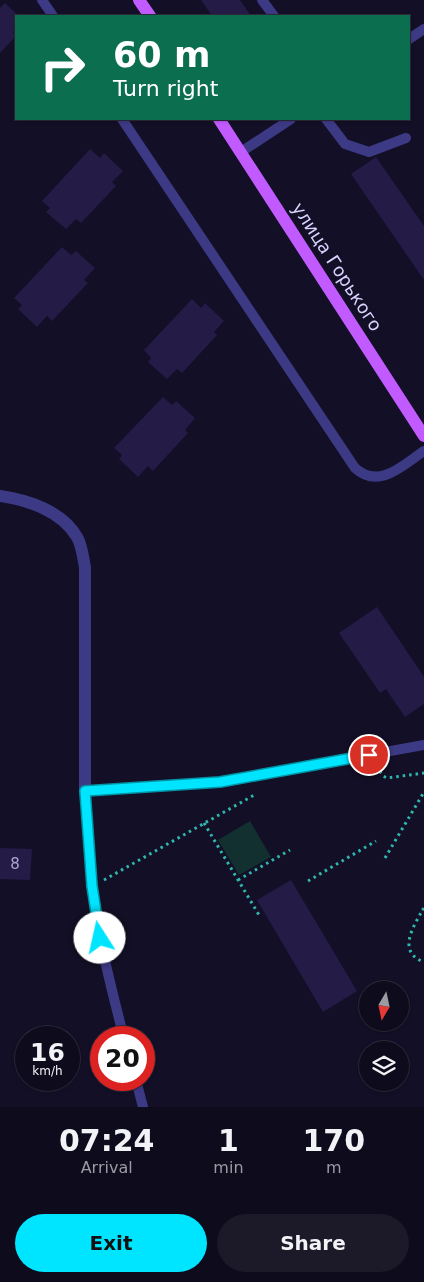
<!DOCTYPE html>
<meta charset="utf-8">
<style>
:root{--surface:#0e0b1c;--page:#1c1929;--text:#f1f3f6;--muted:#9b9ba3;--line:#2e2b3b;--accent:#00e5ff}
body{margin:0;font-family:"DejaVu Sans",sans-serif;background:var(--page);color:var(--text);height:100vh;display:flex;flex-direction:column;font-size:19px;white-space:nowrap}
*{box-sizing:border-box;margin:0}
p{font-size:16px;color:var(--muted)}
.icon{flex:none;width:28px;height:28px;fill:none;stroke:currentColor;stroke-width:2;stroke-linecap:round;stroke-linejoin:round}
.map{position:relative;height:1107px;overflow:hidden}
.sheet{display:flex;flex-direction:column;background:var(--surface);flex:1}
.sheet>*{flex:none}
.banner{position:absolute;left:15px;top:15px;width:395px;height:105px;border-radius:0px;box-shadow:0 1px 4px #0004,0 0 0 1px var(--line);background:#0b6e4f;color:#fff;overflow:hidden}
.needle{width:32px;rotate:189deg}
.fabs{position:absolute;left:359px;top:981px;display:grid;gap:10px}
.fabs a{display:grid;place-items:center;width:50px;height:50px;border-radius:50%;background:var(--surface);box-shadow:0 1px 4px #0004,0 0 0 1px var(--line);font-size:25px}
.speed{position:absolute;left:15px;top:1026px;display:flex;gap:10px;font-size:25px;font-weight:700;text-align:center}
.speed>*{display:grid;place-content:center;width:65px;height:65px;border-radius:50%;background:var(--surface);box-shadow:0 1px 4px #0004,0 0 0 1px var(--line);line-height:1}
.speed small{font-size:12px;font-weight:400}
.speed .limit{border:8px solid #d22;background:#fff;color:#111}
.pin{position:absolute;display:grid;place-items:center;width:42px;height:42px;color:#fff;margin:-21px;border:2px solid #fff;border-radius:50%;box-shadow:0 1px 5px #0007}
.me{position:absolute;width:55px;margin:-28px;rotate:350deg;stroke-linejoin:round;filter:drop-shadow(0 0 4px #0008)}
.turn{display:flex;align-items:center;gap:18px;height:105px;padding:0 15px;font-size:22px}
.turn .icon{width:65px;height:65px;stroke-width:2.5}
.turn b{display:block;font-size:35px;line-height:42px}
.eta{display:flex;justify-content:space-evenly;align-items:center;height:85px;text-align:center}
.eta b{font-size:30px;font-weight:700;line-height:35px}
.button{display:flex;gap:10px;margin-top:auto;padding:10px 15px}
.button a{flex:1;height:58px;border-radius:30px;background:var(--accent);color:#111;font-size:20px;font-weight:700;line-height:58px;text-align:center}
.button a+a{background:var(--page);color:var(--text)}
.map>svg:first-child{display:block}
.green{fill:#12302f}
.building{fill:#241b47}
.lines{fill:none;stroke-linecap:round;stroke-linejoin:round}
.path{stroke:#2fb8b0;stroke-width:3;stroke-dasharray:2.5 4;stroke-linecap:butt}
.service{stroke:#3d3a85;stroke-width:10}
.minor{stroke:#3d3a85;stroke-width:12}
.primary{stroke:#c25bff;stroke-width:12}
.route-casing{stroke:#0095a6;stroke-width:12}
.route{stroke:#00e5ff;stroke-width:9}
.labels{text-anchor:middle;stroke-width:5;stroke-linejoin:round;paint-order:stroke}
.number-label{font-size:15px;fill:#aca6d1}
.street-label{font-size:18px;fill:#d9d4ff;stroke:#130f26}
</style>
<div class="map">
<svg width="424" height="1107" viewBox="0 0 424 1107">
<rect width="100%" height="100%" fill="#130f26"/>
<path class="green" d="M250,821L271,857L239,875L218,840Z"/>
<path class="building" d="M201,0H240L251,16H212Z
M5,3L19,16H16V29L13,32L16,36L0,53V8Z
M90,149L100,158L104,153L123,171L112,182L116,186L81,223L76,219L66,229L46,212L50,208L42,201Z
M376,157L424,226V280L351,174Z
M62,247L71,255L76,251L95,268L84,280L88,283L52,321L47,316L37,327L18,309L22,305L14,298Z
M192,299L201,308L205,303L224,321L214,332L217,335L182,373L177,369L167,379L148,362L151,358L144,350Z
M163,397L172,405L176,401L195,418L185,430L188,433L153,471L148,466L138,477L119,459L122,455L114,448Z
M377,607L424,677V704L405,717L386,689L380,693L339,633Z
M0,848L32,849L30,880L0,879Z
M291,880L357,991L323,1012L257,900Z"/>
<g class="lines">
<path class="path" d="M376,766L383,776L387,778L424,773
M204,823L259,915
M385,858L424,792
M104,880L256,794
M238,880L290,850
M308,881L376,841
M424,910L423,909C414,926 396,952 424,962"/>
<path class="service" d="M42,0L53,16
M262,0L274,16
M409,39L424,29
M122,119L355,468C379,490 403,465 424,451
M326,119L345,144L369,152L406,138
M241,152L291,119
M124,1038C114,999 104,961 97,922C90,879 89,835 85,791L220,782L424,745
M136,1080L143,1107"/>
<path class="minor" d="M0,496C28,500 62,511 77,537C82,545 83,558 85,567V791"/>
<path class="primary" d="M139,0L150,16
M219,119L424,436"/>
</g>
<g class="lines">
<defs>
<path id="route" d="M100,938L92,886L85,791L220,782L369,755"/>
</defs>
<use href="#route" class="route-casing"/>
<use href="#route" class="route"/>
</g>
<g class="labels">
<g class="number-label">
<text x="15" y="869">8</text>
</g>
<g class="street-label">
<text transform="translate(337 267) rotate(57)" y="6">улица Горького</text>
</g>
</g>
</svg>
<div class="fabs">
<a><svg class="needle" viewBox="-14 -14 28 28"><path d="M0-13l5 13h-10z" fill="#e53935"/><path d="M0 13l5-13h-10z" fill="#9b9ba3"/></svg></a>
<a><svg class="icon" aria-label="layers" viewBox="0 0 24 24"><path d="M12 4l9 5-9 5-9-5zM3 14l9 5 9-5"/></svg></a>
</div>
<div class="speed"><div>16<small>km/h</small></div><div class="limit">20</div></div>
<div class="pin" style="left:369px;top:755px;background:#d93025"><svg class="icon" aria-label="arrive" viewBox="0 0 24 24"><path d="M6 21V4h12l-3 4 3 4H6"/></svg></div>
<svg class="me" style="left:100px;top:938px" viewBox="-20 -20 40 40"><circle r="19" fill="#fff"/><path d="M0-13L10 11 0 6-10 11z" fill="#00e5ff"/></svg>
<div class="banner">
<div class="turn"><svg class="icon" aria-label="right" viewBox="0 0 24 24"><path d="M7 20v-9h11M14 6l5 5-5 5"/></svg><div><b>60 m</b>Turn right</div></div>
</div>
</div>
<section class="sheet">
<div class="eta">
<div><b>07:24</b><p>Arrival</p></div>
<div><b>1</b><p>min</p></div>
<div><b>170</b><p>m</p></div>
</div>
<div class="button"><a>Exit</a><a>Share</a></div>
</section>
